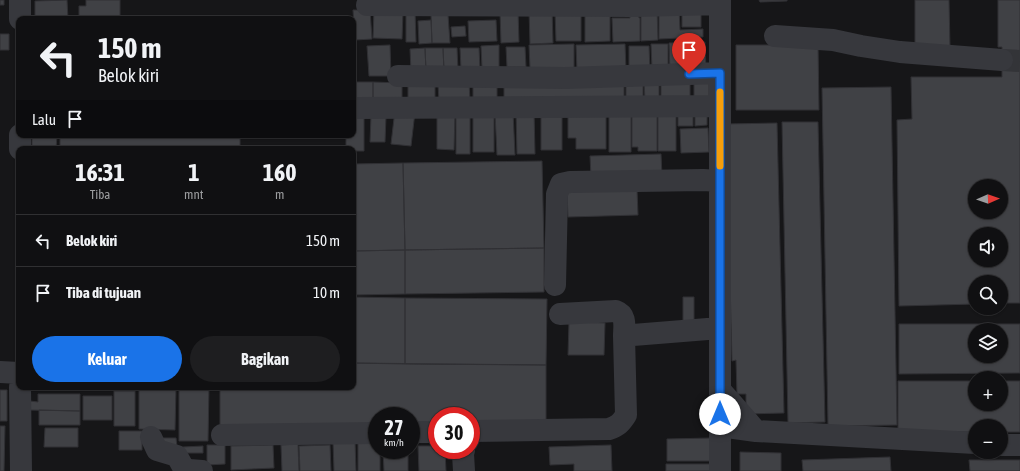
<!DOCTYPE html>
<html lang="id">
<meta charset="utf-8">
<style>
:root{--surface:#101012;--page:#1e1e20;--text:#f1f3f6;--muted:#9c9d9f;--line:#303032;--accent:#1a73e8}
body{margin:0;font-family:"Asap Condensed",sans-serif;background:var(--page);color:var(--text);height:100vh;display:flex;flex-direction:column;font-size:15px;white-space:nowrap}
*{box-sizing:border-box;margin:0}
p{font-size:13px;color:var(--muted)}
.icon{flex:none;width:22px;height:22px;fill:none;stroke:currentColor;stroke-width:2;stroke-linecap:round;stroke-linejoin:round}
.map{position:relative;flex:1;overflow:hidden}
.drawer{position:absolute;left:16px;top:146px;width:340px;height:244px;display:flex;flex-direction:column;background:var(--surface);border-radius:8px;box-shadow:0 1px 3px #0004,0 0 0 1px var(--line)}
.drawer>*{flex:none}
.banner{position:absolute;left:16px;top:16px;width:340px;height:122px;border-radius:8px;box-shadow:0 1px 3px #0004,0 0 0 1px var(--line);background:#101012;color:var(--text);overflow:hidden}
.needle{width:26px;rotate:88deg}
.controls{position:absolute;left:968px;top:179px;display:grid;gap:8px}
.controls a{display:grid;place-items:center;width:40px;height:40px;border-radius:50%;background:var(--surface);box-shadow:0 1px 3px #0004,0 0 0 1px var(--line);font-size:20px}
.speed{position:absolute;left:368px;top:407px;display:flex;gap:8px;font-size:20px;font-weight:700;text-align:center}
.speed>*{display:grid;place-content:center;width:52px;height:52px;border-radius:50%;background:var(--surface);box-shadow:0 1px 3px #0004,0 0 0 1px var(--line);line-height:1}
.speed small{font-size:10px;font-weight:400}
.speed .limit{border:6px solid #d22;background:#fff;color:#111}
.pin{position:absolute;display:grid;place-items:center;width:34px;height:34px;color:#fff;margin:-41px -17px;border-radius:50% 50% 50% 0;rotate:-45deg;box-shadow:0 0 4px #0007}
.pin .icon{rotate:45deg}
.me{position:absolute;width:44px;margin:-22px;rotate:0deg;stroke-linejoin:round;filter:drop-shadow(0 0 3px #0008)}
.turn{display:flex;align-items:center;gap:14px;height:84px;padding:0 16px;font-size:18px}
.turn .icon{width:52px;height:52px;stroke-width:2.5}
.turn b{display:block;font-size:28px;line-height:34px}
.then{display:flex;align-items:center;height:38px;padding:0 16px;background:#0003;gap:8px;font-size:15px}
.eta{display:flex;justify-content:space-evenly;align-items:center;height:68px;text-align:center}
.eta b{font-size:24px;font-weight:700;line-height:28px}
.cta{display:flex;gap:8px;margin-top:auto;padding:8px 16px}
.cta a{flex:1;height:46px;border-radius:24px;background:var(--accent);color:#fff;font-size:16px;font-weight:700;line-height:46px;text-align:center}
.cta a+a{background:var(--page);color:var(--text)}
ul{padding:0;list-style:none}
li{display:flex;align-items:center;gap:12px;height:52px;padding:0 16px;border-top:1px solid var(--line)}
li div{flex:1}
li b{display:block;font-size:15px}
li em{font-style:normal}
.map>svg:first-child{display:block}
.building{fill:#404145;stroke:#303034;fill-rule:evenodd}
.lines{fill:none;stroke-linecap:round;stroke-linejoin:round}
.minor-tunnel{stroke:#333438;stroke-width:22;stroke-dasharray:22 11;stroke-linecap:butt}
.minor{stroke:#37383d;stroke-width:22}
.route-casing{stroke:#114b97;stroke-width:10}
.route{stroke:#1a73e8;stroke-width:7}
.slow{stroke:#f59e0b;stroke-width:7}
</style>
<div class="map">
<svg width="1020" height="471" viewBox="0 0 1020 471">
<rect width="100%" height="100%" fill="#161618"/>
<path class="building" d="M0,0H4V5H0Z
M67,0L68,19H35V1Z
M86,0H120V19L79,18V6H86Z
M759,0H787V1L760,2Z
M915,0H949L950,47H915Z
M998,0H1020V303H1001V282H975V304L899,306L897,120L912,119L911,77H1002V47H998ZM975,186H1001V212H975ZM975,234H1001V260H975Z
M638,8L639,18H640V41L613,42L612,18H630L629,9Z
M657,8L658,40L641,41V9Z
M659,8H679L680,30L703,29V37L659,39Z
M552,9L553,43L530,44L529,10Z
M353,10H370L372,39L355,40Z
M374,10L403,11L402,39L373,38Z
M581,10V41H556L555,11Z
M415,11L416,42H406V12Z
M518,11L519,42L501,43L500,12Z
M701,11V27H682V12Z
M585,12H610V41L585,42Z
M431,15H448L450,43H432Z
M431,20L432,43L419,44L418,21Z
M496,20L497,41L469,42L468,21Z
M465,26L466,36L452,37L451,27Z
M0,34H9V50H0Z
M705,42L706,71L670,72L669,43Z
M574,44V68H530L529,45Z
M625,44L626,70L577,71L576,45Z
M651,44H668V69H652Z
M390,45L391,76H369L367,46Z
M499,45V68H482L481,46Z
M736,45H818L819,110H736Z
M629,46H649L650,71H629Z
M506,47H525L526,67H507Z
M425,48L426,71L411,72L410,49Z
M425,48H443L444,71H426Z
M443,48H457L458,71H444Z
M460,48H479L480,69H461Z
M690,79V100H661V80Z
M694,79H709V100H694Z
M643,80V101H626V81Z
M644,80H659V100L645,101Z
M624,81V100L504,101V82Z
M353,82H373V104L353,103Z
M373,82L402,83V104H373Z
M469,82L470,101L439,102L438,83Z
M408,83H435V102H408Z
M473,83L497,84V101L473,99Z
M891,87L897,425L828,426L822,88Z
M693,107V126H678V108Z
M695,107H707V125L695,126Z
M632,108H657V151H638V147H632Z
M658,108H676V151H658Z
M456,109L470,110V154H456Z
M353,110H364V151H353V149H346V135H353Z
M395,110L415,112L411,146L391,144Z
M541,110H562V150H541Z
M516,111H534L535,154H517Z
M609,111H631V152H609Z
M513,112L515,155H497L495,113Z
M568,112H606V149H576V138H568Z
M437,113H455L454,150L437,149Z
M371,116H386L385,142H370Z
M473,116H494V152H473Z
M782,122H818L825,422L788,423Z
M777,123L784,413L746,414V394H737L736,360L732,361L726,124Z
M708,128L709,152L681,153L680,129Z
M32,135H57L56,149H32Z
M60,135H240V149H60Z
M661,154L662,176L591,177L590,156Z
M542,161L544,248L405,250L403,163Z
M403,163L405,250L353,251V164Z
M637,190L638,215L568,217L567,192Z
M544,248V292L405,294V250Z
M405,250V294L353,295V251Z
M353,297L405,298V364L353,363Z
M683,297H694V323H683Z
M405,298L547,299L546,365L405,364Z
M569,322L605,323L604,355H568Z
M899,324H1020V373L899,374ZM975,330H1001V356H975Z
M353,363L546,365V428L471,427V416H437V427H411V416H377V426L220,425V387H353Z
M898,381H975V404H1001V381H1020V432H1001V426H975V432H898Z
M43,387H60L59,390H43Z
M139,387H176L175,430L139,429Z
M179,387H209L208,441H179Z
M0,390H7V421H0Z
M114,391H135V426H114Z
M38,394H80V411L30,410V401L38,402Z
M83,396H112V420H83Z
M39,410L80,411V425H39Z
M0,426H5L4,471H0Z
M45,428H78V447H44Z
M119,431H142V450H119Z
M161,438H176L177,447L161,448Z
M711,438L712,461H667V439Z
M355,441L356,471H334L333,442Z
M377,441V450H380V471H358V442Z
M298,444L299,471H282L281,445Z
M207,445H225V464L207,465Z
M273,445L274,468L231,470V446Z
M330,445L331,471H300L299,446Z
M611,445L612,471H574V464L550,465L549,447Z
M203,446V453H183V447Z
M418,446H437V450H445L446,471H419Z
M383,450H408V471H384Z
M740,452L781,453V471H740Z
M890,457L891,471H803L802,460Z
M969,460H1020V471H970Z
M666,464H712V471H666Z"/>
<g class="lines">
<path class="minor-tunnel" d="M1002,60L1020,61"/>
<path class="minor" d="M20,0V19
M367,5L634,6L720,4
M775,36L833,40L861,46L900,52L1002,60
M398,76L565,78L720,73
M357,108L720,106
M20,135V149
M555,285L557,194L561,184L570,182L703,180L720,181
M560,314L616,311C627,315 624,327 624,336
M0,372L19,373
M20,387L21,471
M720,390C732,403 744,417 756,431
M720,426L756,431L975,443
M471,431L609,429C618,426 621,423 626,415L624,336L633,335L720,328
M411,432H437
M222,435L377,433
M151,437L157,450L177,456L183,467L189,470L202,471
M1001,445H1020
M464,471L463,454L464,450
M720,471V0"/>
</g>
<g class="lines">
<defs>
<path id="route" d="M689,74L720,73V414"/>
</defs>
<use href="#route" class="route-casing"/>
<use href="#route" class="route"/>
<path class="slow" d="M720,166V92"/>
</g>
</svg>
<div class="controls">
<a><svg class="needle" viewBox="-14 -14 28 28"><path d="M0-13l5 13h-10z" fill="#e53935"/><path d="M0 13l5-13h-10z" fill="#9c9d9f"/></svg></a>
<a><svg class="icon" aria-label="sound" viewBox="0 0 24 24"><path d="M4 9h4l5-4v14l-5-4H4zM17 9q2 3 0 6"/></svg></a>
<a><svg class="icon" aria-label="search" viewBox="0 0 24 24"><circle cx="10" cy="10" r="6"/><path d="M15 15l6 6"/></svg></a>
<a><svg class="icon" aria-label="layers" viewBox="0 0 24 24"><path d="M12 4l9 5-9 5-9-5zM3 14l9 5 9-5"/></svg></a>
<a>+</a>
<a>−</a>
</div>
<div class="speed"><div>27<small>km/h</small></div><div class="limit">30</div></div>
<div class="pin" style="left:689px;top:74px;background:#d93025"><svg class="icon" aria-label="arrive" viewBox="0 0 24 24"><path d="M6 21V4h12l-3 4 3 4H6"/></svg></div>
<svg class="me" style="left:720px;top:414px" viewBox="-20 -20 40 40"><circle r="19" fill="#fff"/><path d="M0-13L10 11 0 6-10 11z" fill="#1a73e8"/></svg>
<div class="banner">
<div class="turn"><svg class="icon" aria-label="left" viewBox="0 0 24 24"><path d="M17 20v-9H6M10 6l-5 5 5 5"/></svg><div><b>150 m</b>Belok kiri</div></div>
<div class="then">Lalu<svg class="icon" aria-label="arrive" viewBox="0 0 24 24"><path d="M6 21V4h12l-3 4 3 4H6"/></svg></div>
</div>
<section class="drawer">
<div class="eta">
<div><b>16:31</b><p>Tiba</p></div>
<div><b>1</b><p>mnt</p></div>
<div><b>160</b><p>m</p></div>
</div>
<ul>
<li><svg class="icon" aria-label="left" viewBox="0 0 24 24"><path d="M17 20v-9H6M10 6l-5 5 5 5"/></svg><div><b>Belok kiri</b></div><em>150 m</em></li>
<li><svg class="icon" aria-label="arrive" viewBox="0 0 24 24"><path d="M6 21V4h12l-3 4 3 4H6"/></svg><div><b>Tiba di tujuan</b></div><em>10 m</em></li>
</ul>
<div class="cta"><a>Keluar</a><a>Bagikan</a></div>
</section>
</div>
